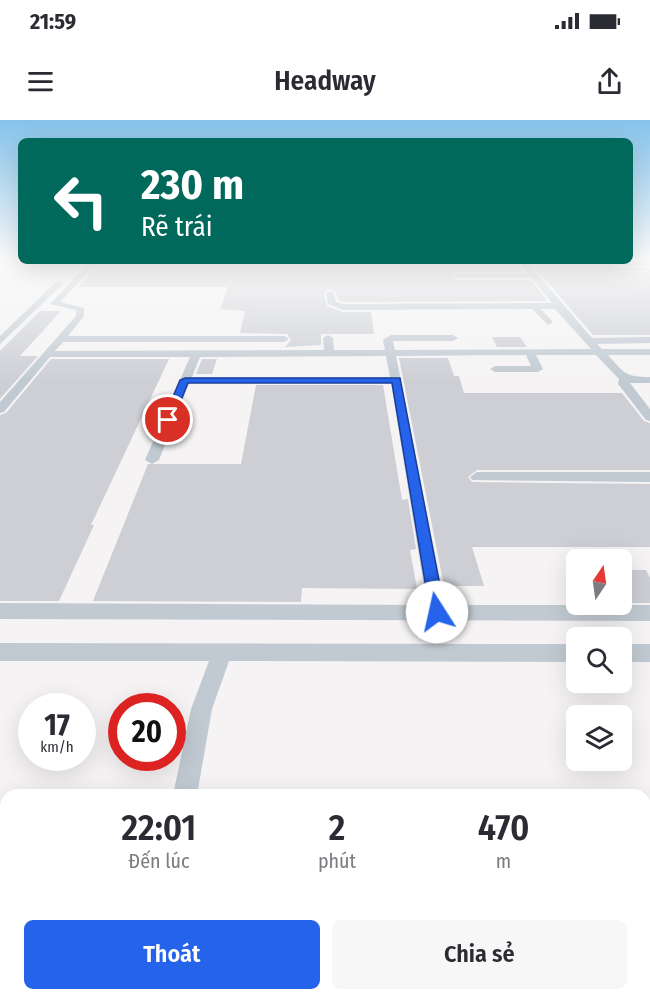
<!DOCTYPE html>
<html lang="vi">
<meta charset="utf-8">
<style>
:root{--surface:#fff;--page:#f7f7f7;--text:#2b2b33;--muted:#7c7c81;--accent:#2563eb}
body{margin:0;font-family:"Fira Sans Condensed",sans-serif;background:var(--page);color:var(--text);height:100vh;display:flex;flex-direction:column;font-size:22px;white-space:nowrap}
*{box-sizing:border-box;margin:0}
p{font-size:20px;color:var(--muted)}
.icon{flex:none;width:33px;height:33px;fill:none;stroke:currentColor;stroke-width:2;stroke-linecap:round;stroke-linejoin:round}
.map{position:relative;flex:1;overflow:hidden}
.sheet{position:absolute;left:0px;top:669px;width:651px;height:212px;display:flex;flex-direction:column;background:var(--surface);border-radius:18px 18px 0 0;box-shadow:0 6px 24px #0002}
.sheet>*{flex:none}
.guide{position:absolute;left:18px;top:18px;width:615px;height:126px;border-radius:9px;box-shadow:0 6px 24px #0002;background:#00695c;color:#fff;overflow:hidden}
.needle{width:39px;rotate:13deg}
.fabs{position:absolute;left:566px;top:429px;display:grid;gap:12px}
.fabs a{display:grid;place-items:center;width:66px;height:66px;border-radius:9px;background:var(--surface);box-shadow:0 6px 24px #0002;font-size:30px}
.speed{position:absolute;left:18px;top:573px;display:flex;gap:12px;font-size:30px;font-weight:700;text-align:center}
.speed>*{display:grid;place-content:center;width:78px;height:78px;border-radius:50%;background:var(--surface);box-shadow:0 6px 24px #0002;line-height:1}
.speed small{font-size:15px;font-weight:400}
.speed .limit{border:9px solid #d22;background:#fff;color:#111}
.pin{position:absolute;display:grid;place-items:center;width:51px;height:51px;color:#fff;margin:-26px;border:3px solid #fff;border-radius:50%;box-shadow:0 2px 6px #0007}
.me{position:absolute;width:66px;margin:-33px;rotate:350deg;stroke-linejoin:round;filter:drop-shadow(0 0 4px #0008)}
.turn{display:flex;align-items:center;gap:21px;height:126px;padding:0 24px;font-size:27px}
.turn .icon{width:78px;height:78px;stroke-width:2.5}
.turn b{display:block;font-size:42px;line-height:51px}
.eta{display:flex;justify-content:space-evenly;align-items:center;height:102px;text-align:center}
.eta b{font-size:36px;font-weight:600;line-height:42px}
.action{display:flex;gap:12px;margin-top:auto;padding:12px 24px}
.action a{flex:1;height:69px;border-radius:9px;background:var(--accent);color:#fff;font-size:24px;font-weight:600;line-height:69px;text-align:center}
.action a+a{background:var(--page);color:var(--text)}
.status{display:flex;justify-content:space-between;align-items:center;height:42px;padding:0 30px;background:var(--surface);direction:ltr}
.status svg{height:16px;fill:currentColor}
header{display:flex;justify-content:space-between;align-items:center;height:78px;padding:0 24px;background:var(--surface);font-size:27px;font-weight:600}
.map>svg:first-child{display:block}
.building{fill:#cdcfd5}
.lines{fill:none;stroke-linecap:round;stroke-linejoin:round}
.minor{fill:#c1cad2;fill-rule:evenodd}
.route{fill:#2563eb;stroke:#184099;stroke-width:1.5}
</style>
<div class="status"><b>21:59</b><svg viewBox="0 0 49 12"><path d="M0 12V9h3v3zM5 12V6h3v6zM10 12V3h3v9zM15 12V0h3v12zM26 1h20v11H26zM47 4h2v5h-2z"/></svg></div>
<header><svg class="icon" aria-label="menu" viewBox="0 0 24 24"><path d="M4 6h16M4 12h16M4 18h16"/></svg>Headway<svg class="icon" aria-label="share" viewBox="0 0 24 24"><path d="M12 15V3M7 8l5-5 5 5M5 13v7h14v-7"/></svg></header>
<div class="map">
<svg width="650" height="880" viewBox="0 0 650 880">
<rect width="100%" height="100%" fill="#f5f3f3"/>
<path class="building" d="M101,141H509L516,143L523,152H458L452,157L458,160H531L547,181L343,182L338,180L335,171L329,169L324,173L327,186L343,192H371L374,214H321V225L285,227L291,220L287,214L240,213L245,191L220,189L228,167H78Z
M538,141H608L616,148H650V215H593L531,143H540Z
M40,191H61L20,236H38L0,279V231Z
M492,217H520L527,227H497Z
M399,238H448L454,256H459L464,273H622L644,301L650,303V350H477L468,357L472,362L650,364V427H472L484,466H444Z
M51,239H169L91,405H94L59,481H0V295L6,293Z
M202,239H217L212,254H196Z
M256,265H383L402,380L408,379L416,429L410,430L417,469L302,468L301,482L93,481L148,344H241Z
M621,450H646L650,458V483H625L621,476Z"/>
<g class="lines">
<path class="minor" d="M91,141H99L60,182L84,188V196L68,216H284L289,219L284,222H63L55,231L324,230L323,218L328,215L333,218L334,230H385L383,220L391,215H453L458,218L453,221H393L395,230L591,229L555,189H541L553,202L548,205L532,189L343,190L328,184L326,173L330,171L334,173L336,182L343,184L552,183L532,158H458L454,156L458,154H528L518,141H526L592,218L650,217V223L597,224L602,229H650V235H608C624,253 625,257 650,257V263H630L650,289V301L646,300L618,264L619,259L596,235H536L543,249L538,252H495L490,249L495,246H531L526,235L396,236L445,485H650V501L0,499V483L427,485L391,263H189L159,340L152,344L145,340L190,237H50L4,292L0,293V282L76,196V190L50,184ZM386,236L390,257H192L200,237Z
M610,141L650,142V146H620Z
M57,161L64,163L0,224V216Z
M477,352H650V362L472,360L470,357Z
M0,523L576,524V542L229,541L212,589L197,675H173L191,589L209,541H0Z
M621,524H650V542H621Z
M138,874H168L167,880H137Z"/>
</g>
<linearGradient id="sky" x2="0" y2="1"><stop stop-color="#85c3ea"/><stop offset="0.53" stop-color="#fafafa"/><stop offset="1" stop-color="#fafafa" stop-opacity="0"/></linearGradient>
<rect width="650" height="262" fill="url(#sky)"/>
<path class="route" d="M185,258H400L445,492L443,497L437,499L430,492L392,263H188L173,300L165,302L163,300L180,260Z"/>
</svg>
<div class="fabs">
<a><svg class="needle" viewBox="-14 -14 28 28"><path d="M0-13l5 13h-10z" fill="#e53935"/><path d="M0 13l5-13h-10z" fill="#7c7c81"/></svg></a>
<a><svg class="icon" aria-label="search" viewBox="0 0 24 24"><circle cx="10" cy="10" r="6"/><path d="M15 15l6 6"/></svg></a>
<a><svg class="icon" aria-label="layers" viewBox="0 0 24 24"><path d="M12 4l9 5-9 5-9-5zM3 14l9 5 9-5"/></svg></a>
</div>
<div class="speed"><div>17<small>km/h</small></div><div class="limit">20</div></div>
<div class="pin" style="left:168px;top:300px;background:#d93025"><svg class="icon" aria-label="arrive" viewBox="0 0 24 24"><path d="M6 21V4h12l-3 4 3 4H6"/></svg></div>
<svg class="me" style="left:437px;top:492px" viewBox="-20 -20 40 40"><circle r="19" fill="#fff"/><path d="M0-13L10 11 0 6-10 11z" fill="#2563eb"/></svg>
<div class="guide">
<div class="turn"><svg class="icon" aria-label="left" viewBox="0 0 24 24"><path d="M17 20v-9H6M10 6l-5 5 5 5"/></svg><div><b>230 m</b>Rẽ trái</div></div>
</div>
<section class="sheet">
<div class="eta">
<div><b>22:01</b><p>Đến lúc</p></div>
<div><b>2</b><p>phút</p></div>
<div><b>470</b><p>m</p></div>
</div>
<div class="action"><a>Thoát</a><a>Chia sẻ</a></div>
</section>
</div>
